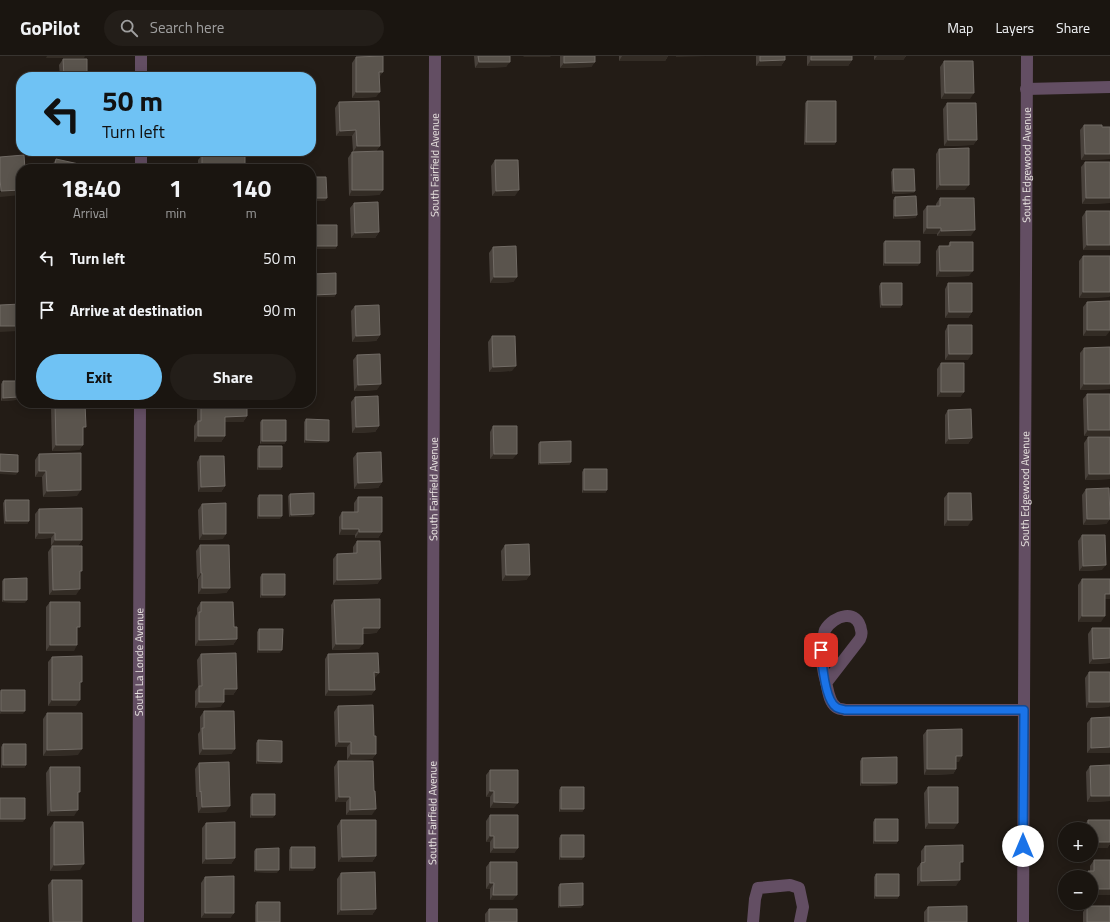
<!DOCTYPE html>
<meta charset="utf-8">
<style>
:root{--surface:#1a1510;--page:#231e19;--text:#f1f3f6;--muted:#9f9f9f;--line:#383430;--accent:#6fc2f4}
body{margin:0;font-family:"Titillium Web",sans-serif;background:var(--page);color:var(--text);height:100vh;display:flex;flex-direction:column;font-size:15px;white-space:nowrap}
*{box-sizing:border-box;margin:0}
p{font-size:13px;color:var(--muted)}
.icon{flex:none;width:22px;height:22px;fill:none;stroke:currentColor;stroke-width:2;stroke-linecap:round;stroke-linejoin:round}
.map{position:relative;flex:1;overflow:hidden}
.panel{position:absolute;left:16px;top:108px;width:300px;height:244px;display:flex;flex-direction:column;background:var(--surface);border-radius:16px;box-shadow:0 2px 10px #0003,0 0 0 1px var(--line)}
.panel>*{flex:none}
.banner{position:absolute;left:16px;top:16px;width:300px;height:84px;border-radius:16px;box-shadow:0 2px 10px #0003,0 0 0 1px var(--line);background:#6fc2f4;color:#111;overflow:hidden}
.controls{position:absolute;left:1058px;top:766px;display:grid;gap:8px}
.controls a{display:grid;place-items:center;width:40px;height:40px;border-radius:50%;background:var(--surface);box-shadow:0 2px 10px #0003,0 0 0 1px var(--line);font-size:20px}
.pin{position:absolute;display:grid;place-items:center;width:34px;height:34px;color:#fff;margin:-17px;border-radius:8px;box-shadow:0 2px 6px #0006}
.me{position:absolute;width:44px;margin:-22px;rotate:0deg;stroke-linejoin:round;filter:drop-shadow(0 0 3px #0008)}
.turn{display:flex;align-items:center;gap:14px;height:84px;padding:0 20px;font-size:18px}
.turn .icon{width:52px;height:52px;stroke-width:2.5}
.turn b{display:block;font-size:28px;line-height:34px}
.eta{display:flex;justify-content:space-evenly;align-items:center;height:68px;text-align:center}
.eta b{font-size:24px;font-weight:700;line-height:28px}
.button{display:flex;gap:8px;margin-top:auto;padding:8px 20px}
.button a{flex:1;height:46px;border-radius:24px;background:var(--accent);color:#111;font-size:16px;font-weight:700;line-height:46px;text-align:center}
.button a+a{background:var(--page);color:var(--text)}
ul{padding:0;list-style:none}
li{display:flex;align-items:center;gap:12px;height:52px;padding:0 20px}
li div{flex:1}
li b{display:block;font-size:15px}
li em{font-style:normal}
header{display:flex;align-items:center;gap:24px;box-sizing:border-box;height:56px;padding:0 20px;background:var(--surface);border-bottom:1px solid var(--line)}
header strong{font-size:19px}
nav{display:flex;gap:22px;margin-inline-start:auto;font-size:14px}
.search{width:280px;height:36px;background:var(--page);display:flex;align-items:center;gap:10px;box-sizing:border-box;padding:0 14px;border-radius:22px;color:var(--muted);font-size:15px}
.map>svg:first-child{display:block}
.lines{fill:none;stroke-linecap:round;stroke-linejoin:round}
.minor{stroke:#634e63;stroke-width:12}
.wall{fill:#49423c}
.shaded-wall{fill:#332c25}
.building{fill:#5a544d;stroke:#716b65}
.route-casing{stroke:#114b97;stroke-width:10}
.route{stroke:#1a73e8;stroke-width:7}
.labels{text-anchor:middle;stroke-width:3.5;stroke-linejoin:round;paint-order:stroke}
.street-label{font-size:11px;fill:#eae6e2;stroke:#19130d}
</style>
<header>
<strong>GoPilot</strong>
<div class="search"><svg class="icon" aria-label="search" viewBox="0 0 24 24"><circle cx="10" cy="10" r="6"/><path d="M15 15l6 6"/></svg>Search here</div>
<nav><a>Map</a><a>Layers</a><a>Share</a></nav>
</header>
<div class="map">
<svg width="1110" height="866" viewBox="0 0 1110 866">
<rect width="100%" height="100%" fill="#231c16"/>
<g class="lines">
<g class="minor">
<path d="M141,21V0"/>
<path d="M1026,33L1110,31"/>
<path d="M141,113V95"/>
<path d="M826,627L860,583C861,581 862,577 861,574C858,552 834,559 825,574C824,577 824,580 823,583C820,598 822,611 826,626C828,634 829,646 836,651C838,653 842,653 845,654H1024"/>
<path id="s1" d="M138,866L140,347"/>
<path id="s2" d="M432,866L435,0"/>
<path d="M753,866L755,843L758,832L790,829L799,832L803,851L800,866"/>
<path id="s3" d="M1023,866L1027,0"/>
</g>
</g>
<path class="wall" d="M474,0H510L506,11L475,12Z
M560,0H595V6L591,11L560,12Z
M619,0H668L665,5H619Z
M756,0H785V4L781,10H756Z
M807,0H852V4L848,10H807Z
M874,0H906L903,4H874Z
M356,1L383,16L379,21L376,41L352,42V7Z
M63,3L87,21H60L59,9Z
M944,5L970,43H941L940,11Z
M807,45L836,86L834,89H804L805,47Z
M339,46L380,90L376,95L353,96L352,80H336L335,52Z
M947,47L977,84L973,89L944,90L943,53Z
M1084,69L1102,71H1110V103L1081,104L1080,74Z
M939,93L965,134H936V98Z
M352,96L383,134L379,139L349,140L348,102Z
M202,99L245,113H198V104Z
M56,103L87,113H51L52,109Z
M495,104L515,140H492L491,110Z
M1085,106H1110V147L1082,148L1081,111Z
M893,113L915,135L913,137L892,138L891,116Z
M895,141L917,159L915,162L893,163V144Z
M940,142L971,180H937V178H923V155L927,150H936V148Z
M354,147L379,176L375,182H351L350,152Z
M1086,155H1110V194H1083L1082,161Z
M314,169L337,190L335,193H312V172Z
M885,185L918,210H883V187Z
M950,186L969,220L936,221V195L939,190H948Z
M493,191L517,221L513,226L490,227L489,197Z
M1083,200H1110V239L1109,241L1079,242V205Z
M313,218L336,238L334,241H311V220Z
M881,227L902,249L900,252H880L879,230Z
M948,227L972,256L968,262H945V233Z
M1087,246L1106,280H1083V251Z
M355,250L380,279L376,285L352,286L351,255Z
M948,269L968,304H945V275Z
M492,280L512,315L489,316L488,286Z
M1084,292L1110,333L1080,334V297Z
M357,299L377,334L354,335L353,304Z
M941,307L964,336L960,341H937V313Z
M3,325L18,341L16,344L1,345V328Z
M1087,338H1110V380H1084L1083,343Z
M355,341L379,370L375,376L352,377L351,346Z
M54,347H85L83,374V389L79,394L52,395L51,351Z
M199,347H201L247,360L243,366H225V380L221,386H194V370L197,365V350Z
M948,354L972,382L968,388H945V359Z
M306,363L327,387H304V366Z
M262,364L286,385L284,388H260V366Z
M493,370L513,403H490V376Z
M1088,381L1110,423L1085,424L1084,387Z
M540,386L571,406L569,409H538V388Z
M259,390L282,411L280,414H257V393Z
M357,397L382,426L378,432L354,433L353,402Z
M39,398L77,440L43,441L42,421H35V404Z
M200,400L225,430L221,436H198L197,406Z
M584,413L607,434L605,437H582V416Z
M1086,433L1110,453V463L1106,468L1083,469L1082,439Z
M948,437L968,470H944V442Z
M290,438L312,461H289L288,440Z
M259,439L280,463H257V442Z
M358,441L382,476L378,482H355V479H339V461L342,456H354V447Z
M5,444L29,465L27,468H4L3,447Z
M202,448L223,483L199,484L198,454Z
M39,453L82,484L78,490H51V482L35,483V458Z
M1082,479L1102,514L1079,515L1078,485Z
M357,485L381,523L377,528L333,529V503L337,498L353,497V491Z
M200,489L230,532L226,537L198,538V523H197L196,495Z
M505,489L530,519L526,524L502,525L501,495Z
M52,490L80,519L76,539H49L48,496Z
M262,518L283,542H260V521Z
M4,523L25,547L2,546V525Z
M1082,523L1105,543L1101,566H1078V529Z
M334,544L380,572L376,577L363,578L359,593L332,594L331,549Z
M50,546L77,575L74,595H46V551Z
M201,546L237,583L233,589L195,590V562L197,558V552Z
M1092,572H1110V607L1089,608L1088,578Z
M259,573L280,597H257V576Z
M201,598L237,633L233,639H224V646L220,651L195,652V635L198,631L197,604Z
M328,598L375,622V634L371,639L325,640V603Z
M52,601L76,650H48V606Z
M1089,616L1109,651L1086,652L1085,622Z
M1,634L23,658H0V636Z
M338,650L374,680L376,698L372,703L347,704V691H335L334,656Z
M204,655L235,693L231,698L199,699L198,678L200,675V661Z
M47,657L78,699L43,700V663Z
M1110,661V697H1087V667L1091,662Z
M927,674L959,706H956V713L953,718L924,719L923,679Z
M258,684L282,706L280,708H256V687Z
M3,688L26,709L24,712H1V691Z
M862,702L897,727L895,729L860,730V705Z
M338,705L372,759H346V746H335L334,711Z
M199,707L226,756L198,757L197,741H196L195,713Z
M1110,709V745L1087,746L1086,716L1090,710Z
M50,711L78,740L74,760H47L46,717Z
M490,714L514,752H490V741H486V719Z
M561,731L584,753L582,756H559V734Z
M928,731L954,773H925L924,737Z
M252,738L273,762H250V741Z
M490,759L518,792L514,797H490V786H486V765Z
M875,763L898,785L896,788H873V766Z
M341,764L376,800L372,806H338L337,770Z
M1088,764H1110V788L1107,792H1091V773H1084V770Z
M54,766L80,814L50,815V772Z
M206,767L235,802L231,808H202V772Z
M561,779L582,804H559V782Z
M925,790L960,810L956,830H917V812L921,807V795Z
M291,791L313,815H289V794Z
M256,793L277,817L254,816V795Z
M1094,804L1110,839H1091V821H1084L1088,815H1090V810Z
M490,806L513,844H490V833H486V811Z
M341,817L376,853L372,859H337V823Z
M876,818L899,840L897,843H874V821Z
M205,821L234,857L230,862H201V827Z
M52,824L82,866H49L48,829Z
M560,828L581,852H558V831Z
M257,846L280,866H255V849Z
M1087,850L1110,866H1083V856Z
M928,851L967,866H924V856Z
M489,853L517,866H485V858Z"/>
<path class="shaded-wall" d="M47,0H85L84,2H46Z
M524,0H551L550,1H523Z
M622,0H668L665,5H619Z
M676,0H706L676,1Z
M877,0H906L903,4H874Z
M785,4L781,10H756L760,5Z
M811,4H852L848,10H807Z
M479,6H510L506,11L475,12Z
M595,6L591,11L560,12L564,7Z
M379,16H383L379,21Z
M356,36H380L376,41L352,42Z
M945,37H974L970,43H941Z
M356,74L352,80H336L340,75Z
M948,84H977L973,89L944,90Z
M806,86H836L834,89H804Z
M357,90H380L376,95L353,96Z
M56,95H81L80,97L54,98Z
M1085,98H1110V103L1081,104Z
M940,129H969L965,134H936Z
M21,134V139L0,141V137L1,135Z
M352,134H383L379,139L349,140Z
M519,134L515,140H492L496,135Z
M894,135H915L913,137L892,138Z
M311,142H327L325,145H311Z
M1086,142H1110V147L1082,148Z
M917,159L915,162L893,163L895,160Z
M927,172H941L937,178H923Z
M975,174L971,180H937L941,175Z
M379,176L375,182H351L355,177Z
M1087,189H1110V194H1083Z
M314,190H337L335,193H312Z
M885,207H920L918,210H883Z
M940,215H973L969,220L936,221Z
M494,221H517L513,226L490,227Z
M1083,236H1110V239L1109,241L1079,242Z
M336,238L334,241H311L313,239Z
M882,249H902L900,252H880Z
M949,256H972L968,262H945Z
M0,270H21V272L18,275L0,276Z
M1087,274H1110V275L1106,280H1083Z
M380,279L376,285L352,286L356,280Z
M311,289H316L314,291L311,292Z
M949,298H972L968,304H945Z
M516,310L512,315L489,316L493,311Z
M311,314H316L314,317H311Z
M381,328L377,334L354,335L358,329Z
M1084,328H1110V333L1080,334Z
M941,336H964L960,341H937Z
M18,341L16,344L1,345L3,342Z
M247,360L243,366H221L225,361Z
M379,370L375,376L352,377L356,371Z
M1088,374H1110V380H1084Z
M198,380H225L221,386H194Z
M972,382L968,388H945L949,383Z
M306,384L329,385L327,387H304Z
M262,385H286L284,388H260Z
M56,389H83L79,394L52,395Z
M494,398H517L513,403H490Z
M571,406L569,409H538L540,407Z
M259,411H282L280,414H257Z
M0,415L18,416L16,419L0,418Z
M39,415H46L42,421H35Z
M1089,418H1110V423L1085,424Z
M382,426L378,432L354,433L358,427Z
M225,430L221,436H198L201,431Z
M81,434L77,440L43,441L47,435Z
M584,434H607L605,437H582Z
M314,458L312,461H289L291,459Z
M259,460H282L280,463H257Z
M1087,463H1110L1106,468L1083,469Z
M948,464H972L968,470H944Z
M6,465H29L27,468H4Z
M342,473H359L355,479H339Z
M359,476H382L378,482H355Z
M39,477H55L51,482L35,483Z
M203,478H226L223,483L199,484Z
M55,484H82L78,490H51Z
M1106,509L1102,514L1079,515L1083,510Z
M201,517H202L198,523H197Z
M506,519H530L526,524L502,525Z
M381,523L377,528L333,529L337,524Z
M202,532H230L226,537L198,538Z
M80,533L76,539H49L53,534Z
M1105,538H1110V543H1101Z
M262,539H285L283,542H260Z
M4,544H27L25,547L2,546Z
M1082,560H1105L1101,566H1078Z
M363,572H380L376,577L359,578Z
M237,583L233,589L195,590L199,584Z
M336,588H363L359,593L332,594Z
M50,589H77L74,595H46Z
M259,594H282L280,597H257Z
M1110,602V607L1089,608L1093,603Z
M374,616L379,617L375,622H371Z
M224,633H237L233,639H220Z
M329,634H375L371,639L325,640Z
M52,644H80L76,650H48Z
M199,646H224L220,651L195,652Z
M1089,646H1110V650L1109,651L1086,652Z
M1,655H25L23,658H0Z
M339,686H351L347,691H335Z
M1110,691V697H1087L1091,692Z
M82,693L78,699L43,700L47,694Z
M203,693H235L231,698L199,699Z
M351,698H376L372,703L347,704Z
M956,700H962L959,706H952Z
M258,705L282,706L280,708H256Z
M3,709H26L24,712H1Z
M927,713H956L953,718L924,719Z
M862,727H897L895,729L860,730Z
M490,735H494L490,741H486Z
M1091,740H1110V745L1087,746Z
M339,741H350L346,746H335Z
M494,746L518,747L514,752H490Z
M230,750L226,756L198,757L202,751Z
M376,753L372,759H346L350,754Z
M561,753H584L582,756H559Z
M78,754L74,760H47L51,755Z
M252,759H275L273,762H250Z
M0,763H25L23,766H0Z
M929,767H958L954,773H925Z
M490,780H494L490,786H486Z
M875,785H898L896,788H873Z
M1091,786H1110V788L1107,792H1091Z
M494,792H518L514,797H490Z
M376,800L372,806H338L342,801Z
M561,801H584L582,804H559Z
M235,802L231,808H202L206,803Z
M84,808L80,814L50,815L54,809Z
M291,812H315L313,815H289Z
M256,814H279L277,817L254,816Z
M960,824L956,830H917L921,825Z
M490,827H494L490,833H486Z
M1091,833H1110V839H1091Z
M493,839H517L513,844H490Z
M876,840H899L897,843H874Z
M583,849L581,852H558L560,850Z
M376,853L372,859H337L341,854Z
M205,857H234L230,862H201Z"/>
<path class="building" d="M383,0V16H379L380,36H356V1Z
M478,0H510V6H479Z
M564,0H595V6L564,7Z
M760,0H785V4L760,5Z
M811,0H852V4H811Z
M63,3H87V21H64Z
M944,5H973L974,37H945Z
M379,45L380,90H357L356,74L340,75L339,46Z
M807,45H836V86H806Z
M947,47H976L977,84H948Z
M1084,69H1102V71H1110V98H1085Z
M969,92V129H940L939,93Z
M383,95V134H352V96Z
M245,98V113H202V99Z
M24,99L25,113H21V134L1,135L0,122V101Z
M56,103L88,110L87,113H54Z
M495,104H518L519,134L496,135Z
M1085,106H1110V142H1086Z
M893,113H914L915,135H894Z
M311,121H326L327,142H311Z
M916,140L917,159L895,160V141Z
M940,142H974L975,174L941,175V172H927V150H940Z
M378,146L379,176L355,177L354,147Z
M1086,155H1110V189H1087Z
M314,169H337V190H314Z
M885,185H920V207H885Z
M950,186H973V215H940L939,190H950Z
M516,190L517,221H494L493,191Z
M1083,200H1110V236H1083Z
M336,217V238L313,239V218Z
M881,227H902V249H882Z
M948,227H972V256H949Z
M1110,245V274H1087V246Z
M21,248V270H0V249Z
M379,249L380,279L356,280L355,250Z
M311,268H315L316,289H311Z
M948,269H972V298H949Z
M492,280H515L516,310L493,311Z
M1110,291V328H1084V292Z
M311,293H316V314H311Z
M380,298L381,328L358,329L357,299Z
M941,307H964V336H941Z
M3,325H18V341L3,342Z
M1087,338H1110V374H1088Z
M378,340L379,370L356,371L355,341Z
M55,347H85L86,371H83V389H56Z
M201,347H247V360L225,361V380H198V365H201Z
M971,353L972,382L949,383L948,354Z
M306,363L329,364V385L306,384Z
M262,364H286V385H262Z
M493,370H517V398H494Z
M1088,381H1110V418H1089Z
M571,385V406L540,407V386Z
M259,390H282V411H259Z
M381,396L382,426L358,427L357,397Z
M81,397V434L47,435L46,415H39V398Z
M0,398L18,399V416L0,415Z
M200,400H224L225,430L201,431Z
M584,413H607V434H584Z
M1109,432L1110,463H1087L1086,433Z
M314,437V458L291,459L290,438Z
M948,437H971L972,464H948Z
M259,439H282V460H259Z
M358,441H382V476H359V473H342V456H358Z
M5,444H29V465H6Z
M226,447V478H203L202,448Z
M82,452V484H55V477H39V453Z
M1082,479H1105L1106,509L1083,510Z
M357,485H380L381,523L337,524V498L357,497Z
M529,488L530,519H506L505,489Z
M200,489H229L230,532H202V517H201Z
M52,490H82V515H80V533L53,534Z
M262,518H285V539H262Z
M27,522V544H4V523Z
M1082,523H1110V538H1105V560H1082Z
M380,543V572H363V588H336L334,544Z
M50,546H80V571H77V589H50Z
M201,546H233L234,571H237V583L199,584V556H201Z
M1092,572H1110V602L1093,603Z
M259,573H283L282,594H259Z
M236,597L237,633H224V646H199V630H202L201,598Z
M378,597L379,617L374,616L375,634H329L328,598Z
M82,600V626H80V644H52V601Z
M1089,616H1110V646H1089Z
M1,634H25V655H1Z
M373,649L374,680H376V698H351V686H339L338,650Z
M204,655H234L235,693H203L202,672H204Z
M47,657H82V693L47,694Z
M1110,661V691L1091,692V662Z
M962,673V700H956V713H927V674Z
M258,684L282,685V706L258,705Z
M3,688H26V709H3Z
M897,701V727H862V702Z
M338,705H373L374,735H375L376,753L350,754V741H339Z
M229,706L230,750L202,751L201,735L200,736L199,707Z
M1110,709V740H1091L1090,710Z
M50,711H80V736H78V754L51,755Z
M490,714H518V747L494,746V735H490Z
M561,731H584V753H561Z
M928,731H958V767H929Z
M252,738H275V759H252Z
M0,742H25V763H0Z
M490,759H518V792H494V780H490Z
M875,763H898V785H875Z
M341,764H376V800L342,801Z
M1088,764H1110V786H1091V773H1088Z
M54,766H83L84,808L54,809Z
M235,766V802L206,803V767Z
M561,779H584V801H561Z
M963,789V806H960V824L921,825V807L925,806V790Z
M291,791H315V812H291Z
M279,792V814H256V793Z
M1094,804H1110V833H1091V821H1088V815H1094Z
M490,806H517V839H493L494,827H490Z
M375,816L376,853L341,854V817Z
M876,818H899V840H876Z
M234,820V857H205V821Z
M52,824H82V866H53Z
M583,827V849L560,850V828Z
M257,846H280V866H257Z
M967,850V866H928V851Z
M1087,850H1110V866H1087Z
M489,853H517V866H489Z"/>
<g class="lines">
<defs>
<path id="route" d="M821,594C822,607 825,644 836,651C838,653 842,653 845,654H1024L1023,790"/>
</defs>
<use href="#route" class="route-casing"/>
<use href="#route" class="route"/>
</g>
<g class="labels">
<g class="street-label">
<text dy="4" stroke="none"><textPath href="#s2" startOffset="757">South Fairfield Avenue</textPath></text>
<text dy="4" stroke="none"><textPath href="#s3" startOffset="757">South Edgewood Avenue</textPath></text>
<text dy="4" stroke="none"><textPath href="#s2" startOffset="433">South Fairfield Avenue</textPath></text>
<text dy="4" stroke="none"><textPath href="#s3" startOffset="433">South Edgewood Avenue</textPath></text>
<text dy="4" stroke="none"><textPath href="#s1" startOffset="260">South La Londe Avenue</textPath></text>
<text dy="4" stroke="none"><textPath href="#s2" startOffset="109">South Fairfield Avenue</textPath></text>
</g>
</g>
</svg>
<div class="controls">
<a>+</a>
<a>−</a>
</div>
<div class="pin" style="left:821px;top:594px;background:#d93025"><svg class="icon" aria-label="arrive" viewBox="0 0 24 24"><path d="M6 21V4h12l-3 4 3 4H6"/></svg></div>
<svg class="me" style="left:1023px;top:790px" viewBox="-20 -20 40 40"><circle r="19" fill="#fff"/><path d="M0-13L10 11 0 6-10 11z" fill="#1a73e8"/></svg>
<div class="banner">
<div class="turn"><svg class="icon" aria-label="left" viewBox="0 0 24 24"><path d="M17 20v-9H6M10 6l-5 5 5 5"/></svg><div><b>50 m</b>Turn left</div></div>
</div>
<section class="panel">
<div class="eta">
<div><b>18:40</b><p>Arrival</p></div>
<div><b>1</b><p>min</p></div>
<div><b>140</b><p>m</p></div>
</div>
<ul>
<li><svg class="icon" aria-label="left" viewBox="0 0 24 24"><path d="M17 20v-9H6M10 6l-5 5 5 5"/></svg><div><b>Turn left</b></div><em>50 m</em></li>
<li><svg class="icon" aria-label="arrive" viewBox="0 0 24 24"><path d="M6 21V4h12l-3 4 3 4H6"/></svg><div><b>Arrive at destination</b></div><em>90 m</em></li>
</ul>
<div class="button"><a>Exit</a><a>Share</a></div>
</section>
</div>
